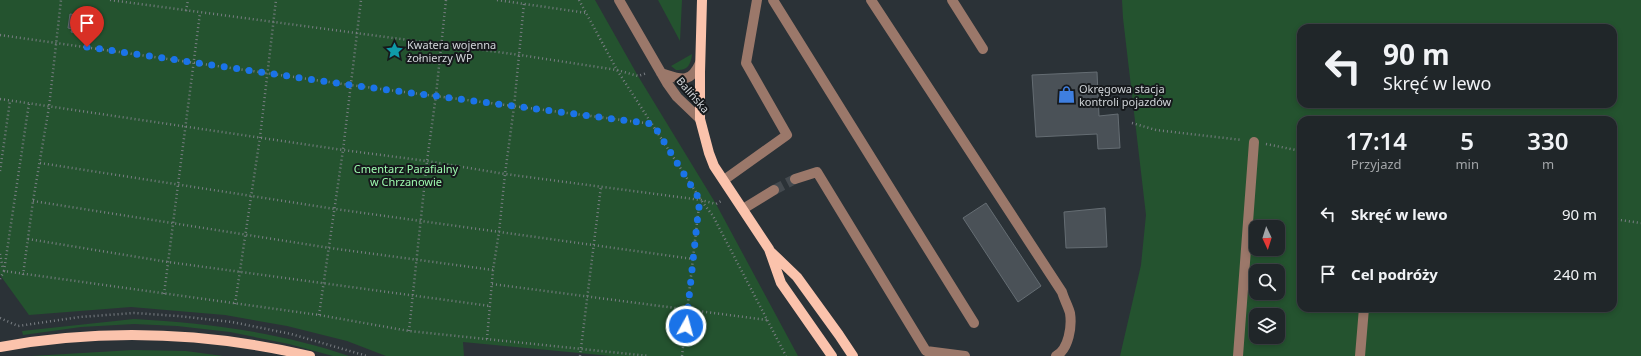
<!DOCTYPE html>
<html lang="pl">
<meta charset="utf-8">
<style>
:root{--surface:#202629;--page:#282e31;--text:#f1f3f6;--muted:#a2a5a8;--line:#3d4346}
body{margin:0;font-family:"Noto Sans",sans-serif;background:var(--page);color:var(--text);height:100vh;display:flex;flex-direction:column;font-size:15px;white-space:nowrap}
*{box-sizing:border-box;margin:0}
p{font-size:13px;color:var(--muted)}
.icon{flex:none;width:22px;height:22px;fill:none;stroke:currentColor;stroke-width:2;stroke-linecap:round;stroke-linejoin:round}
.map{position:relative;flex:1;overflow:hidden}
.sheet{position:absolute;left:1297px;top:116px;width:320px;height:196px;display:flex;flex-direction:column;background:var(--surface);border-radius:12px;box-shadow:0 2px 6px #0003,0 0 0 1px var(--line)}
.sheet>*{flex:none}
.guide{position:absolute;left:1297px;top:24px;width:320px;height:84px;border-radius:12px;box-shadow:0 2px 6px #0003,0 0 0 1px var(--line);background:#202629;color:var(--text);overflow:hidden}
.needle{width:26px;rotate:176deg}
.buttons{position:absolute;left:1249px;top:220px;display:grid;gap:8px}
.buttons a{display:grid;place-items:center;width:36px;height:36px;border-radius:8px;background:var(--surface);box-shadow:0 2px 6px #0003,0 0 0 1px var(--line);font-size:20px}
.pin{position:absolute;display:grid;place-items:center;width:34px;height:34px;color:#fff;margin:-41px -17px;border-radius:50% 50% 50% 0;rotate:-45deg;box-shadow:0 0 4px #0007}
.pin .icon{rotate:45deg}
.me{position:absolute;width:44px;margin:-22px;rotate:7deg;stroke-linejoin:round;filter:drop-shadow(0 0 3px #0008)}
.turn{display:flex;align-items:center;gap:14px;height:84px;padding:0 20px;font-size:18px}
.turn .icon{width:52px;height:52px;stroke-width:2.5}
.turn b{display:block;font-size:28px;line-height:34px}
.eta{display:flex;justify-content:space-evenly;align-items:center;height:68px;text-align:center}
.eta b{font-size:24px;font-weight:600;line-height:28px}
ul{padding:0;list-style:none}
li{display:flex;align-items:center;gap:12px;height:60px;padding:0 20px}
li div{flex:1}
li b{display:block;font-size:15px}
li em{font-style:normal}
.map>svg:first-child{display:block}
.green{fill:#24532f;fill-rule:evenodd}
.building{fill:#4a5157;stroke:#656d73}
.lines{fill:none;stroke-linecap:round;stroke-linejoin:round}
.minor-tunnel{stroke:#444a4f;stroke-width:10;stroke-dasharray:10 5;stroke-linecap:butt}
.path{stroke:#797e83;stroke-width:2.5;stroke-dasharray:1 3;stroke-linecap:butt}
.minor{stroke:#9b786a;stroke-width:10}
.major{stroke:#fbc3ac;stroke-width:10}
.route{stroke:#1a73e8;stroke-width:7;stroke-dasharray:0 12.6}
.labels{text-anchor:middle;stroke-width:4;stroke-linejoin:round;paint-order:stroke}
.poi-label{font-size:11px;fill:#d1d5d9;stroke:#16191c;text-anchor:start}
.street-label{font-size:11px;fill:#d1d5d9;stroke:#16191c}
.park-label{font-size:11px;fill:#9efbaf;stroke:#16191c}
</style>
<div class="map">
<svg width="1641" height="356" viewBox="0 0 1641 356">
<rect width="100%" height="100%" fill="#2b3237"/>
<path class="green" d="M0,0H595L638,76L716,204L798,356H611L463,342L464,356H386L347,341L287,326L225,315L131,307L29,315L0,275Z
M658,0H682L680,41Z
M1122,0H1641V356H1120L1141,265L1146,215L1123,18ZM1301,28H1613V104H1301ZM1301,120H1613V308H1301ZM1256,227H1278V249H1256ZM1256,271H1278V293H1256ZM1256,315H1278V337H1256Z
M692,54C691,65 687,71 676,70L671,66Z
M134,319C206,323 280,332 349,356H333L289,344L230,332L177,326L134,324L81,327L23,335L22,331Z
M133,350L186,351L223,356H31Z"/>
<path class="building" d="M70,14L90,17L88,31H84L83,34L71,32L72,29L68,28Z
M1097,72L1099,116L1118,114L1120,148L1098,149L1097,134L1036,137L1032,75Z
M986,203L1041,286L1018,302L963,218Z
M1105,208L1107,247L1066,248L1064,212Z"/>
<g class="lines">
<path class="minor-tunnel" d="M774,190L795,179"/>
<path class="path" d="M110,0L520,55L617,70L638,76L647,73
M497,0L587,13
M579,0L617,70L701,200L713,216L786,356
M186,11L188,0
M0,35L350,85L653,124
M0,99L343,150L427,161L505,174L701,200L716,204L723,200
M1132,123L1156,130L1242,140
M1266,144L1301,151
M40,163L335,209L693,259
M0,171L10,101
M33,201L330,248L493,270
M1613,219L1641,223
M28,239L168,262L490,306
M0,254L3,269
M4,271L29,103
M23,275L33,201L49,107L61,0
M0,279L4,271L319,315L409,331L649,356
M492,284L767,320
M164,294L200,13
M235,304L260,137L276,0
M319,315L343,150L361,0
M0,318L18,326L80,317L134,313L178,316L232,322L291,334L367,356
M409,331L427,161L436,95L446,0
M487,339L493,270L499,232L505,174L514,107L524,3
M580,356L601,186
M682,356L698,214L700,201"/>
<path class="minor" d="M619,0L667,83L677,97L700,119
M773,0L974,323
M871,0L1062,292C1064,299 1068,306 1070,313C1072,326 1069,349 1056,356
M952,0L983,49
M661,73C680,79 690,85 700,63
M795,179L817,172L926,351L965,356
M724,180L787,135L746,63L757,0
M743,209L774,190
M1238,356L1254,142
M1360,356L1364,308"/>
<path class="major" d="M702,0L700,72V119L709,153L714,166L769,249L781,283L832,356
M771,252L797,277L839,335L853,356
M0,347C104,328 207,332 310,356"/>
</g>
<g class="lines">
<path class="route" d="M87,47L350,85L653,124L700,200L698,214L686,326"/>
</g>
<defs>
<symbol id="sight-bare" viewBox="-9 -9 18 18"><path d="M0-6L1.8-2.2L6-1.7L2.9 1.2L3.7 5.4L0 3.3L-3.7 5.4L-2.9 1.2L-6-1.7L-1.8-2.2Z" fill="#0f9aa8" stroke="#16191c" stroke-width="2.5" paint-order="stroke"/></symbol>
<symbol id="shop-bare" viewBox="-9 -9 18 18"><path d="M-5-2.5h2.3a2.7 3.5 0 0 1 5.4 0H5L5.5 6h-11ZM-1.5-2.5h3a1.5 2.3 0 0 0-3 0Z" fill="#3f7fe0" stroke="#16191c" stroke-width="2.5" paint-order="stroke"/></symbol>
</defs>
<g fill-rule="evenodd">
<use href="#sight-bare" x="382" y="38" width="25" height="25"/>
<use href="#shop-bare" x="1054" y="82" width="25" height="25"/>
</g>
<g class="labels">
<g class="poi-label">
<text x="407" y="49">Kwatera wojenna<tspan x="407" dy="13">żołnierzy WP</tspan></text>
<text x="1079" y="93">Okręgowa stacja<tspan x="1079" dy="13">kontroli pojazdów</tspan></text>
</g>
<g class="street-label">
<text transform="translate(693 95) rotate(49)" y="4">Balińska</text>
</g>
<g class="park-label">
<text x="406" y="173">Cmentarz Parafialny<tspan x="406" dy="13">w Chrzanowie</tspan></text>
</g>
</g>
</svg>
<div class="buttons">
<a><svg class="needle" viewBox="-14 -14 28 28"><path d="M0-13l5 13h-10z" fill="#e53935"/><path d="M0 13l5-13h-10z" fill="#a2a5a8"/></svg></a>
<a><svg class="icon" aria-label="search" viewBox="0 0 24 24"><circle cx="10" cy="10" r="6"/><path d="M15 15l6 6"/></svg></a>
<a><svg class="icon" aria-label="layers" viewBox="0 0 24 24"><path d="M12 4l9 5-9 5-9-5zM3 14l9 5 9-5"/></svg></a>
</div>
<div class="pin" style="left:87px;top:47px;background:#d93025"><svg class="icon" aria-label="arrive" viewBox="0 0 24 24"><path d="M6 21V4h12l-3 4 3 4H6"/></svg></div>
<svg class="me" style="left:686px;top:326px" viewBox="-20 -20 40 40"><circle r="17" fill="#1a73e8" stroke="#fff" stroke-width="3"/><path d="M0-11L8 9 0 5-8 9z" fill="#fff"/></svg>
<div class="guide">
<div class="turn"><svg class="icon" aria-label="left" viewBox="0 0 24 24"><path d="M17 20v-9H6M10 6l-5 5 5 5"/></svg><div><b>90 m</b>Skręć w lewo</div></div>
</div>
<section class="sheet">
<div class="eta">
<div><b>17:14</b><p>Przyjazd</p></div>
<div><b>5</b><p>min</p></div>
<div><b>330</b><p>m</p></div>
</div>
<ul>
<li><svg class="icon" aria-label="left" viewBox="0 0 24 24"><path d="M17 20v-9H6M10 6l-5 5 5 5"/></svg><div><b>Skręć w lewo</b></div><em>90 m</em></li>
<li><svg class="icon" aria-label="arrive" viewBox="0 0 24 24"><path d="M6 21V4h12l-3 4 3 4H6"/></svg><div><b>Cel podróży</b></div><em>240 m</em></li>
</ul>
</section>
</div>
